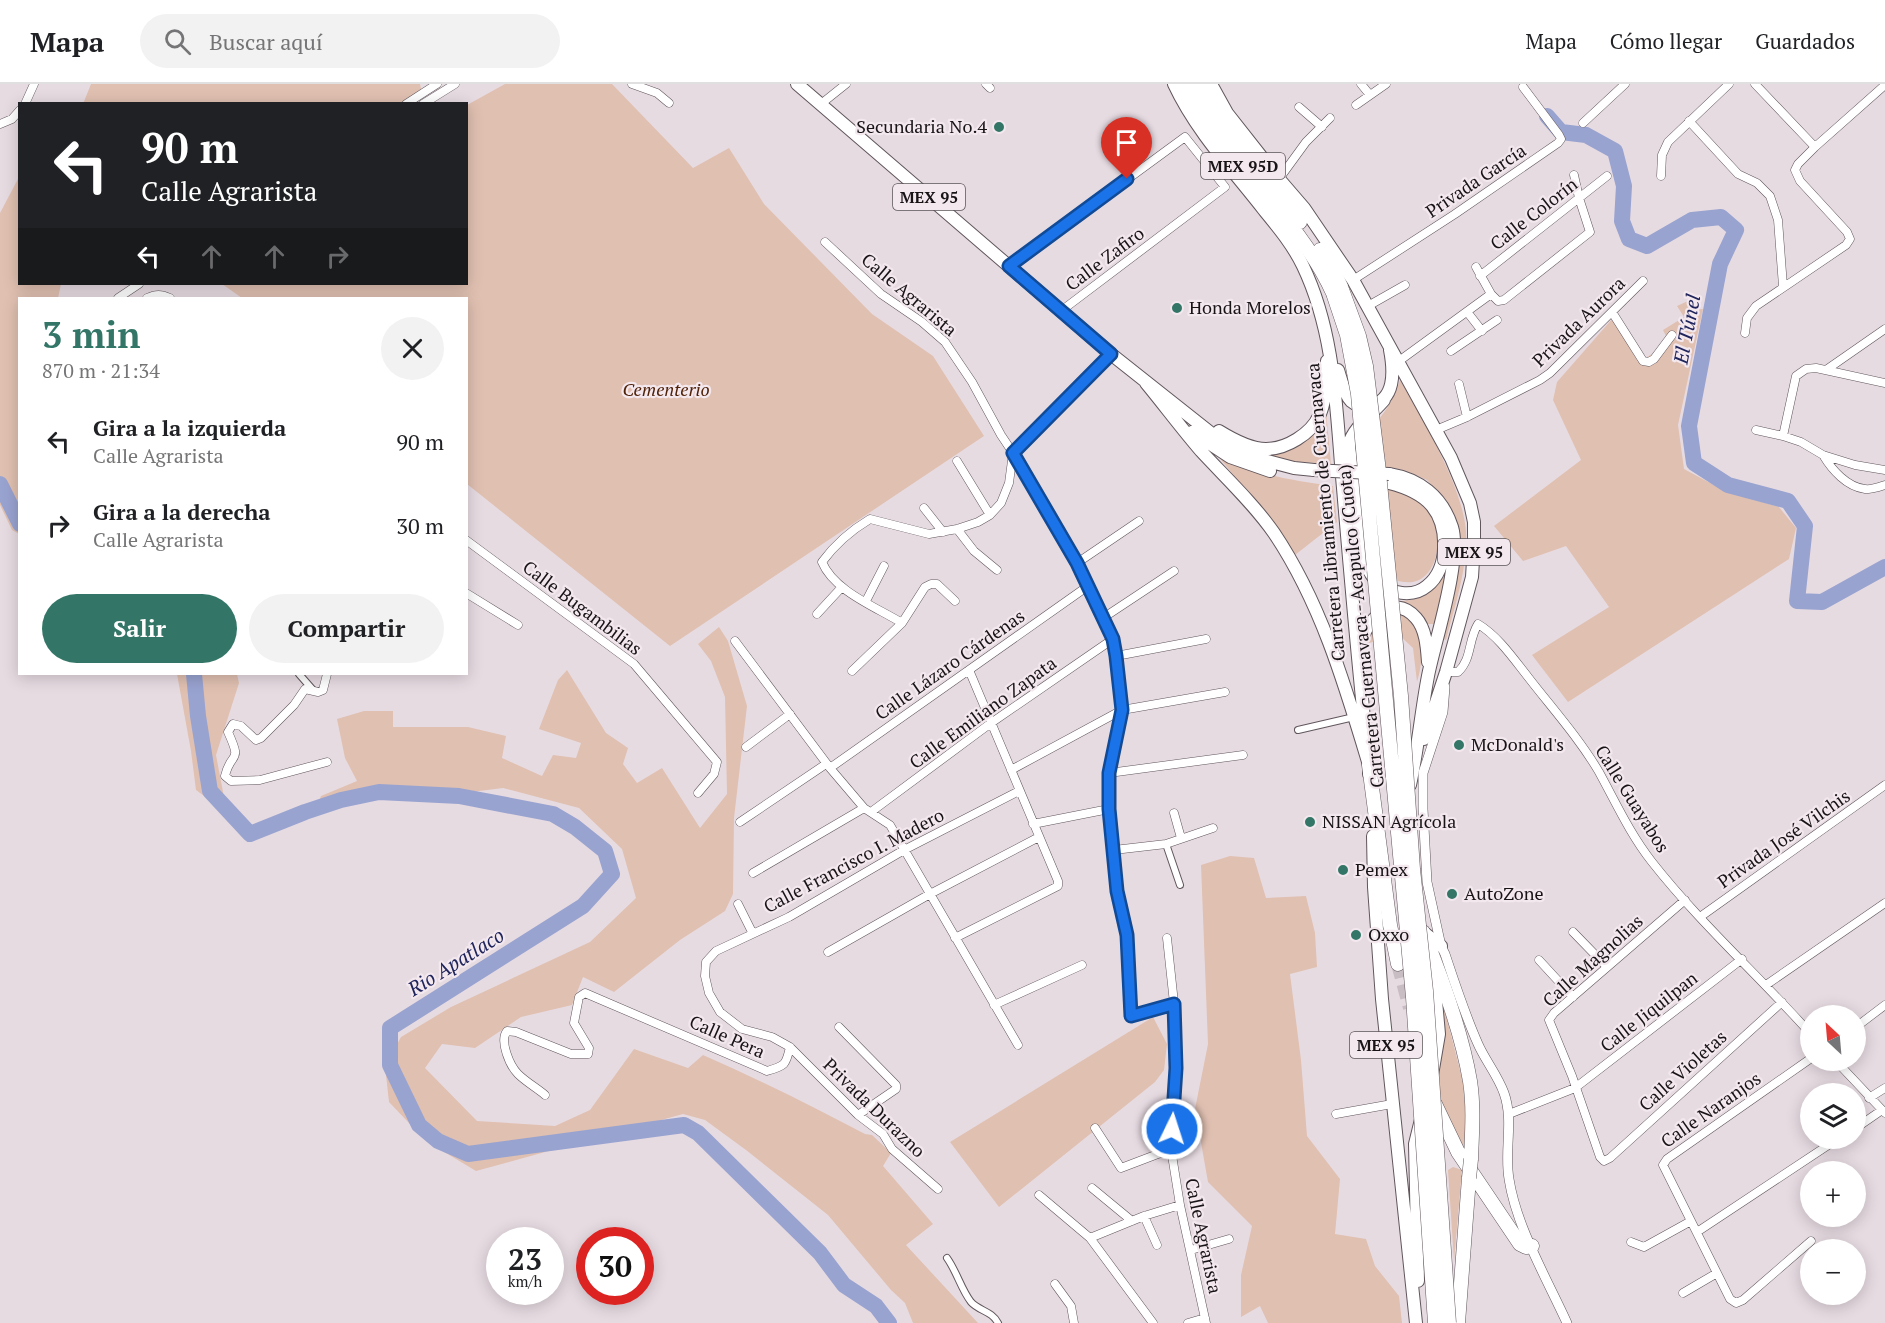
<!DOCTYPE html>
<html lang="es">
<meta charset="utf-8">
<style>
:root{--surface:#fff;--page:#f2f2f2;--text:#202124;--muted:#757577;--line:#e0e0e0;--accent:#337667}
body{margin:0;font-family:"PT Serif",serif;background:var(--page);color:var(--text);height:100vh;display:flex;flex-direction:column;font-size:22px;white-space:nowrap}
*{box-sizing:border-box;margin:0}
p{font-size:20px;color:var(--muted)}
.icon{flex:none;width:33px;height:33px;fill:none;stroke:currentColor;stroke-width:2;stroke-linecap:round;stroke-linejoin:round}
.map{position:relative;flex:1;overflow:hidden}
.panel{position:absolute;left:18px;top:213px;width:450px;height:378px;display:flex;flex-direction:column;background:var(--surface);border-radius:0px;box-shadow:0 3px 15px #0003}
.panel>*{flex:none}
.guide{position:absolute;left:18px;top:18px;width:450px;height:183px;border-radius:0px;box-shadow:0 3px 15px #0003;background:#202124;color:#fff;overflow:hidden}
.needle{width:39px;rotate:334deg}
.buttons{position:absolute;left:1800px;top:921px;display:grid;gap:12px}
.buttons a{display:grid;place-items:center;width:66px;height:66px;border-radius:50%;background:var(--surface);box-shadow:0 3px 15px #0003;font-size:30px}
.speed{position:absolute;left:486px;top:1143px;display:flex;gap:12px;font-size:30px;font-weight:700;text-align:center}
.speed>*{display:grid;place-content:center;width:78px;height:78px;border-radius:50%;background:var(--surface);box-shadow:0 3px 15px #0003;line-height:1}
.speed small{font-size:15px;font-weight:400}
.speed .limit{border:9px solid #d22;background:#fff;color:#111}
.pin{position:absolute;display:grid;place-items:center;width:51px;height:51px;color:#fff;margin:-62px -26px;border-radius:50% 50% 50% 0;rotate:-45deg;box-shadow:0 0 6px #0007}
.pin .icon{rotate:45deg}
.me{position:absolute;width:66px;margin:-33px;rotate:4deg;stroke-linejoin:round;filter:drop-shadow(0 0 4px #0008)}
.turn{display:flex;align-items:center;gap:21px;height:126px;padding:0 24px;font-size:27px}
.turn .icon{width:78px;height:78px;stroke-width:2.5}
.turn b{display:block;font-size:42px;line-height:51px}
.lanes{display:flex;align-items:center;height:57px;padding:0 24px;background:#0003;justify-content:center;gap:30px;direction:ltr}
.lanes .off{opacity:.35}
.round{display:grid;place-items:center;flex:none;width:63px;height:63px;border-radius:32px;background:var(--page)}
.headline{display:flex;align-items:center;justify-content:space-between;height:102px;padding:0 24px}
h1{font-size:36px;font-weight:600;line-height:45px;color:var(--accent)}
.action{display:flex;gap:12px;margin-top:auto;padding:12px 24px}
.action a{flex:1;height:69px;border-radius:36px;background:var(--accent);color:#fff;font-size:24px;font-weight:600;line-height:69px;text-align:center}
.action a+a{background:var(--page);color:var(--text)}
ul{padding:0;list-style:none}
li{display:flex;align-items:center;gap:18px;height:84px;padding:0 24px}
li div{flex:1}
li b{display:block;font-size:22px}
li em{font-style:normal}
header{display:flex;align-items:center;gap:36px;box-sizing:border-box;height:84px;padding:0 30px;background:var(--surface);border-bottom:2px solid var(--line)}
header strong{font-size:28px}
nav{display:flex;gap:33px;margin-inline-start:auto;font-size:21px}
.search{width:420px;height:54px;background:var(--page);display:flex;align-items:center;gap:15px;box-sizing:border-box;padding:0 21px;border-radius:33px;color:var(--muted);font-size:22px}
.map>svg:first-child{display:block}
.green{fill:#e0c0b1}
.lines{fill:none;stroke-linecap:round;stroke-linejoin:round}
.river{stroke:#99a3d0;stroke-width:16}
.motorway-tunnel{stroke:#c8bdc3;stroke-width:14;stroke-dasharray:14 7;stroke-linecap:butt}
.pedestrian-casing{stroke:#60565c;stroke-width:8}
.minor-casing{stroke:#60565c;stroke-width:9}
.tertiary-casing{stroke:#60565c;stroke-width:10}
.primary-casing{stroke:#60565c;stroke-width:14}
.motorway-casing{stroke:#60565c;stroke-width:15}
.pedestrian{stroke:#fff;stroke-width:6}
.minor{stroke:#fff;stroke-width:8}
.tertiary{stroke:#fff;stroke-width:9}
.primary{stroke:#fff;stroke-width:12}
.motorway{stroke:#fff;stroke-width:14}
.primary-bridge-casing{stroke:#60565c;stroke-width:14;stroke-linecap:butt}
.motorway-bridge-casing{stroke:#60565c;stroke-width:15;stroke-linecap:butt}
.primary-bridge{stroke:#fff;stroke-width:12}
.motorway-bridge{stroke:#fff;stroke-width:14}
.route-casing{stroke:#114b97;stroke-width:15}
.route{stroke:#1a73e8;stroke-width:10}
.poi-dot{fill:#337667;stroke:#f4e8ef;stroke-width:2}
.labels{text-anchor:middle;stroke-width:4.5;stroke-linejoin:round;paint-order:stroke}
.shield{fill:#f4e8ef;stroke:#5a5457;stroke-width:1.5}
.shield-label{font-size:16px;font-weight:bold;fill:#181416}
.poi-label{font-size:18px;fill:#181416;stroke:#f4e8ef;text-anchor:start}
.street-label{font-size:18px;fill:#181416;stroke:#f4e8ef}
.park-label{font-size:18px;font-style:italic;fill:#4f2107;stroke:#f4e8ef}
.water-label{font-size:20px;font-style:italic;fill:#20255c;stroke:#f4e8ef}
</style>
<header>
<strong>Mapa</strong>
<div class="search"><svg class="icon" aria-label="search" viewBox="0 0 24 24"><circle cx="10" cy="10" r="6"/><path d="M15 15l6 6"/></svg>Buscar aquí</div>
<nav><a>Mapa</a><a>Cómo llegar</a><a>Guardados</a></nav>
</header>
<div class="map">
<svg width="1885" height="1239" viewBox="0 0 1885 1239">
<rect width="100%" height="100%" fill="#e7dbe2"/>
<path class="green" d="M91,0H420L421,5L401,20H83Z
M505,0H612L693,84L729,64L764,120L872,230L933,272L984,352L670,562L467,400L466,214H242L222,200H466L467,21Z
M19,93L20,200H61L58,214H20L19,450L12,446L0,421V129Z
M1688,217L1694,226L1703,225L1678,341L1684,385L1725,407L1779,423L1796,444L1789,475L1568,618L1532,571L1609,523L1566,462L1523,477L1494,442L1581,376L1553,316L1557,298L1613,234L1638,278L1670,260L1663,246L1684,233L1677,222Z
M1400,296C1423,336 1462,401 1466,447C1468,484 1455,521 1446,556L1441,554L1453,500L1444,415L1427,396L1413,390L1400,385L1357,381C1356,374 1353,364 1357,357C1361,349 1371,344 1377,337C1388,325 1395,311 1400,296Z
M1326,327L1331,380L1284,377L1261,370H1275Z
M1218,372C1260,391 1287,396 1333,402L1337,438L1295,471L1269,435Z
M1360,404C1373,404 1389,403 1401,408C1409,411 1419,417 1425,423C1451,448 1437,526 1380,488Z
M1445,491L1435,540H1427C1418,525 1407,521 1391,518C1420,516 1427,514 1445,491Z
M1400,530C1426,541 1424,575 1417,598L1413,564L1399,551L1365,560L1369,548L1386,532Z
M719,543L728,557L747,622L734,734L733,810L725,827L680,856L614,908L583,893L572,921L521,933L475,964L442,960L425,984L477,1037L555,1042L590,1026L634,965L688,984L703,971C758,995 812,1022 865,1050L872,1051L891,1069L883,1082L933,1140L906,1161L978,1239H913L905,1219L891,1206L828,1131L746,1066L705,1036L683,1030L476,1087L426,1057L389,1018L385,982L401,953L451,923L590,858L636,814L622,765L579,724L503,704L455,710L329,717L318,720L321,712L357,697L345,674L337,635L364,627H393V643H468L506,652L502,674L542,692L553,671L576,674L581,659L539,645L558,596L567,586L606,649L628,664L623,680L637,699L662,684L700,744L727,710L725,613L711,577L698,560Z
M177,590H237L239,599L216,671L227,729L196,706L191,667Z
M1230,772L1254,774L1266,814L1306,812L1315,849L1317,883L1290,890L1301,976L1307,1052L1340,1095L1335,1150L1366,1155L1375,1182L1399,1212L1402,1239H1268L1260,1222L1241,1233V1191L1252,1142L1208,1098L1195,1025L1208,960L1201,781Z
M1441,912L1463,998L1466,1031L1465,1067L1459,1057L1435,1006Z
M1153,933L1167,960L1164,986L1155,998L999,1123L950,1058Z
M1453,1083L1462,1086L1454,1177L1448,1086Z"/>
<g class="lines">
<path class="river" d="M1547,32L1561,48L1586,51L1615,67L1624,102L1622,137L1629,155L1647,162L1692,136L1721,133L1736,146L1720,180L1689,342L1694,379L1728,401L1788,417L1805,442L1797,517L1822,518L1885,483
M0,400L20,440
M194,590L198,632L210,707L250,750L305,728L341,716L379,708L459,712L553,730L575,743L605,767L612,790L583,822L390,944V981L419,1041L438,1057L468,1070L684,1041L698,1049L820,1169L844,1201L876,1222L889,1239"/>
<path class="motorway-tunnel" d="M1398,880L1410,924"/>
<defs>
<path id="pedestrian" d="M299,590L313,606
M1298,646L1354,633
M1166,760L1180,801
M947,1174C957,1188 961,1205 971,1218C979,1227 992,1227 998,1239"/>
<path id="minor" d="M632,0L657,9L669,19
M986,0L990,4
M1361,0L1370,11
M1755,0L1815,63
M25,20L34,0
M406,20L437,0
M423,20L455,0
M821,20L846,0
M1356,21L1386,0
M1299,23L1322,43
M1689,37L1738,90L1757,99L1770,112L1778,136L1783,202
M1583,39L1625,0
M0,40L12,35L20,26
M1661,92L1662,71L1668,58L1729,0
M1279,95L1306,58L1330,34
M825,158L881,210L922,238L945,258L972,298L1001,351L1013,369L1077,479L1113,555L1122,626L1109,689V725L1117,807L1127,851L1131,932L1174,919
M1009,182L1185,53L1225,103L1061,227
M1476,183L1491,210L1498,217L1504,216L1590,148L1579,114L1574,91
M1480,192L1607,92
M1353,196L1455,130L1558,59L1561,55L1559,51L1523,3
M118,214L139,200
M147,214C156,210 161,210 170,214
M1368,222L1405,201
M1612,228L1643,277L1649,278L1654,275L1672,251
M1468,229L1482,247
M1745,249L1747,234L1756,222L1846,161L1850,155L1847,148L1800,97L1795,86L1798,80L1815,63L1885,1
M1451,267L1497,236
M1399,277L1491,210
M1826,286L1885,245
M1459,300L1467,333
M1436,346L1467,333L1540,296L1550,289L1643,197
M1756,346L1783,352L1801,358L1823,371L1855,381L1885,386
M1783,352L1796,292L1806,285L1816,284L1885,299
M1823,371C1832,386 1847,403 1865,405C1871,406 1879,403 1885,401
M957,377L990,431
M924,424L943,448
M957,445L974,467L997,486
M466,456L634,580L717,678L714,690L698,709
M1077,479L1139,437
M466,509L518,541
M866,517L884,482
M817,530L841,504
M1103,534L1174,487
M902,539C876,523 834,507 822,478C836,459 850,447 870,435L929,450L957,445L978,438L990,431L1001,419L1009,399L1013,369L1111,270
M735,557L830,684L864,724L890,741L1018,961
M1116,572L1206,555
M852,587L902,539L925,503L931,500H937L955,517
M1446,588H1458C1472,575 1468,556 1478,540C1498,552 1513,574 1528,593C1552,624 1579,654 1599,688C1616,719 1630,750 1652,778C1700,839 1759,892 1810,949
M327,590L323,606L318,608L305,605L294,621L261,654L256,656L241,642L233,640L228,648C243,681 231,666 225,692L231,697L260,696L327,678
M746,663L790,630
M830,684L1088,502
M1011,686L1122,626L1225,608
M1109,689L1243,671
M871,728L991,639L1113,555
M1174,729L1181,754
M740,738L826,680
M1033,740L1109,725
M1114,766L1166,760L1213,744
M753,789L864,724
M1685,816L1554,929L1549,936L1572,992L1600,1073L1604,1077L1610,1074L1782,918
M738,820L752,848
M1700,833L1885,701
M1573,848L1607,883
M955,854L1058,802V797L969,586
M1167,854L1174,919L1176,984L1171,1065L1180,1121L1206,1239
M828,868L930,810L1039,753
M1539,876L1573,913
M1766,901L1885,819
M994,921L1082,881
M839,943L896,1001V1005L858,1031
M1856,943L1885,921
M1810,975L1667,1075L1663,1081L1730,1215L1736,1219L1743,1216L1811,1157
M1835,976L1885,1029
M545,1011C537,1004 526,998 518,990C510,982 499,957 507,947L516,948L571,970H588L589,964L574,939L579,913L585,909L767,987C785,982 786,981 790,963
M1869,1014L1885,1004
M1336,1030L1392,1020
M1509,1030L1575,1004L1742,875
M1095,1044L1121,1084L1171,1065
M1856,1044L1882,1026
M1092,1104L1132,1137
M938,1105L892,1065L883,1050L858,1031L790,963L772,953L742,945L720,928L709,909L705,892L706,878L716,867L789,833L904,766L1019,707
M1039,1111L1090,1154L1153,1239
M1144,1132L1157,1161
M1697,1148L1839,1054
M1090,1154L1144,1132L1180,1121
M1631,1158L1644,1163L1691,1137
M1191,1166L1229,1155
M1055,1200L1071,1222L1074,1239
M1683,1209L1717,1189
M1188,1239L1205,1234"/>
<path id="tertiary" d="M1445,603L1443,628L1423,689V725L1427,798L1441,862L1445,870C1455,900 1465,931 1478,960C1485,976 1498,992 1504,1009C1514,1037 1504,1066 1509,1095C1516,1142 1547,1195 1567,1239"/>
<path id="primary" d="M797,0L1111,270L1212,350L1232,364L1260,375L1294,384L1314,386
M1174,0C1196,47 1232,85 1264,126C1278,143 1293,161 1303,182C1336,251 1336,328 1343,404C1350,487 1357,570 1366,653
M1211,0L1227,29L1279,95L1304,124L1353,196L1451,374L1470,419L1474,438V460L1472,493L1446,588L1424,655
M1338,286C1341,295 1344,310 1351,317C1356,321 1363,323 1369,322C1396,317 1394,287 1390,266
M1146,299C1165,322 1182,345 1201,367C1226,394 1253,419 1274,449C1321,519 1345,601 1369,681V690
M1384,316C1373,329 1353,344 1349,360L1361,465C1364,476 1368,489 1377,497C1390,510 1413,514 1427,502C1449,485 1449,443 1432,422C1421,409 1405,403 1389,399
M1219,347C1232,355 1250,365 1266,365C1286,365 1311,350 1319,332C1327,316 1325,295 1327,277
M1192,348L1230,373L1270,387
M1389,390C1419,395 1442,412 1452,443C1462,476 1435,556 1428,592C1421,628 1418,665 1410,701
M1359,561C1366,538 1392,507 1416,534C1426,545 1427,564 1428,578
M1373,752L1374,803L1382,915L1416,1239
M1423,848L1441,862
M1418,1197L1415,1060L1432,991L1439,950L1436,917L1428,877"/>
<path id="motorway" d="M1185,0C1223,77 1297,130 1333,209
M1198,0L1220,37L1300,138
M1320,166L1331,181L1341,203
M1369,681L1390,841L1398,880
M1423,848C1441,892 1462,950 1470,997C1474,1023 1472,1049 1471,1075
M1435,1020L1458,1068L1520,1160L1526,1163L1532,1162
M1458,1239L1469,1094"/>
</defs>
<use href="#pedestrian" class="pedestrian-casing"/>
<use href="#minor" class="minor-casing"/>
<use href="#tertiary" class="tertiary-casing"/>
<use href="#primary" class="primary-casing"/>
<use href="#motorway" class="motorway-casing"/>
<use href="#pedestrian" class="pedestrian"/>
<use href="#minor" class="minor"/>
<use href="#tertiary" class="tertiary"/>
<use href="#primary" class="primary"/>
<use href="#motorway" class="motorway"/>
<defs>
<path id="primary-bridge" d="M1314,386L1389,390"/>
<path id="motorway-bridge" d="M1341,203L1359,252L1366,282L1378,379L1401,612L1413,785L1426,907L1449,1239
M1333,209L1347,251L1358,310L1413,913L1435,1239
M1469,1094L1471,1075"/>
</defs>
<use href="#primary-bridge" class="primary-bridge-casing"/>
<use href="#motorway-bridge" class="motorway-bridge-casing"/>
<use href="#primary-bridge" class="primary-bridge"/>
<use href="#motorway-bridge" class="motorway-bridge"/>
</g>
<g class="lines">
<defs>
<path id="route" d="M1127,95L1009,182L1111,270L1013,369L1077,479L1113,555L1116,572L1122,626L1109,689V725L1117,807L1127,851L1131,932L1174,920L1176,984L1172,1045"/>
</defs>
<use href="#route" class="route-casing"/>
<use href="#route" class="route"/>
</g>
<g class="poi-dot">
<circle cx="999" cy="43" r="6"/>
<circle cx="1177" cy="224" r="6"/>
<circle cx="1459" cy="661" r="6"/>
<circle cx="1310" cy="738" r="6"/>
<circle cx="1343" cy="786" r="6"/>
<circle cx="1452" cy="810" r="6"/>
<circle cx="1356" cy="851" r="6"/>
</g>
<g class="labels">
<g class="shield">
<rect x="1201" y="69" width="84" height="26" rx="4.5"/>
<rect x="893" y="100" width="72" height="26" rx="4.5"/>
<rect x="1438" y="455" width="72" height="26" rx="4.5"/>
<rect x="1350" y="948" width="72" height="26" rx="4.5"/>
</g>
<g class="shield-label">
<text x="1243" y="88">MEX 95D</text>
<text x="929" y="119">MEX 95</text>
<text x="1474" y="474">MEX 95</text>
<text x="1386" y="967">MEX 95</text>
</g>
<g class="poi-label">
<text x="987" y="49" text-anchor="end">Secundaria No.4</text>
<text x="1189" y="230">Honda Morelos</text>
<text x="1471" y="667">McDonald's</text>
<text x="1322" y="744">NISSAN Agrícola</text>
<text x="1355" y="792">Pemex</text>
<text x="1464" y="816">AutoZone</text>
<text x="1368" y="857">Oxxo</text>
</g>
<g class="street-label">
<text transform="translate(1476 97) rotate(-34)" y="6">Privada García</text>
<text transform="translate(1534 130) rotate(-38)" y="6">Calle Colorín</text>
<text transform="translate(1105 175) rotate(-37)" y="6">Calle Zafiro</text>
<text transform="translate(909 211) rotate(40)" y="6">Calle Agrarista</text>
<text transform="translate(1579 238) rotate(-44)" y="6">Privada Aurora</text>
<text transform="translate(1326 428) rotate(-95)" y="6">Carretera Libramiento de Cuernavaca</text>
<text transform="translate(582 524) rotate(37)" y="6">Calle Bugambilias</text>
<text transform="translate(1361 542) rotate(-96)" y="6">Carretera Cuernavaca - Acapulco (Cuota)</text>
<text transform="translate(950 581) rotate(-35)" y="6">Calle Lázaro Cárdenas</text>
<text transform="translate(983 629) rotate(-36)" y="6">Calle Emiliano Zapata</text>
<text transform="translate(1632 715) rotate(58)" y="6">Calle Guayabos</text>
<text transform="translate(1784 755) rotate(-35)" y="6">Privada José Vilchis</text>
<text transform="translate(854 777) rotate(-28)" y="6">Calle Francisco I. Madero</text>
<text transform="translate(1593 877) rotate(-42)" y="6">Calle Magnolias</text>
<text transform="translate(1649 928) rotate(-38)" y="6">Calle Jiquilpan</text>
<text transform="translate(727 953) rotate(24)" y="6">Calle Pera</text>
<text transform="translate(1683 987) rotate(-42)" y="6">Calle Violetas</text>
<text transform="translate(874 1024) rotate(44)" y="6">Privada Durazno</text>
<text transform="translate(1711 1026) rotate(-35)" y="6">Calle Naranjos</text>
<text transform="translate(1203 1152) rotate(78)" y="6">Calle Agrarista</text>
</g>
<g class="park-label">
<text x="666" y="312">Cementerio</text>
</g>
<g class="water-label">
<text transform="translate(1687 245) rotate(-79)" y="7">El Túnel</text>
<text transform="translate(456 878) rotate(-32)" y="7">Rio Apatlaco</text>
</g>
</g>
</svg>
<div class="buttons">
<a><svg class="needle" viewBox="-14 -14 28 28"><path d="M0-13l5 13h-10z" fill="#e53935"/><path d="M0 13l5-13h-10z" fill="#757577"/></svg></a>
<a><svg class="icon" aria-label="layers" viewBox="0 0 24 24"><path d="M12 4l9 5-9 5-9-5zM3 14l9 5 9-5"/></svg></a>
<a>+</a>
<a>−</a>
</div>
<div class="speed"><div>23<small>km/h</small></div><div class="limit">30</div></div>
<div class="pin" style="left:1127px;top:95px;background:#d93025"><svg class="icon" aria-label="arrive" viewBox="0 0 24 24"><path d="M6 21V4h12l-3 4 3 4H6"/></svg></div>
<svg class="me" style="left:1172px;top:1045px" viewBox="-20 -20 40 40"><circle r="17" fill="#1a73e8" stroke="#fff" stroke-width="3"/><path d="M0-11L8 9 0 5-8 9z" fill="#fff"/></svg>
<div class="guide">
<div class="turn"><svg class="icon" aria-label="left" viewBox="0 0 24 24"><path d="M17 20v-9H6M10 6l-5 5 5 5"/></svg><div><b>90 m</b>Calle Agrarista</div></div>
<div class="lanes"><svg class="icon" aria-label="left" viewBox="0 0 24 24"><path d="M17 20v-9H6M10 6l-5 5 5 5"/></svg><svg class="icon off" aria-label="ahead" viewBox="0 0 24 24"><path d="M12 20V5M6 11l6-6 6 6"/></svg><svg class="icon off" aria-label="ahead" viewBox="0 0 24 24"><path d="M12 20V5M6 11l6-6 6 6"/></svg><svg class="icon off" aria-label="right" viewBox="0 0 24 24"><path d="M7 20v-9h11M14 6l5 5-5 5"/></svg></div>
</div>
<section class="panel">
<div class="headline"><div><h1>3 min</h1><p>870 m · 21:34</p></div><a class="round"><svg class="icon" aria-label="close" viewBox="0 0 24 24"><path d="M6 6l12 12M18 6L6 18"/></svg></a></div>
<ul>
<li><svg class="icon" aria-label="left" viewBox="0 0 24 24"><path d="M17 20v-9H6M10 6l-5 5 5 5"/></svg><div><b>Gira a la izquierda</b><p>Calle Agrarista</p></div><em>90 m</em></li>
<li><svg class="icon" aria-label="right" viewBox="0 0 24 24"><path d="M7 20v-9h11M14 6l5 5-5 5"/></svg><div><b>Gira a la derecha</b><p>Calle Agrarista</p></div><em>30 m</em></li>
</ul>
<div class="action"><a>Salir</a><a>Compartir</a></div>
</section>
</div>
